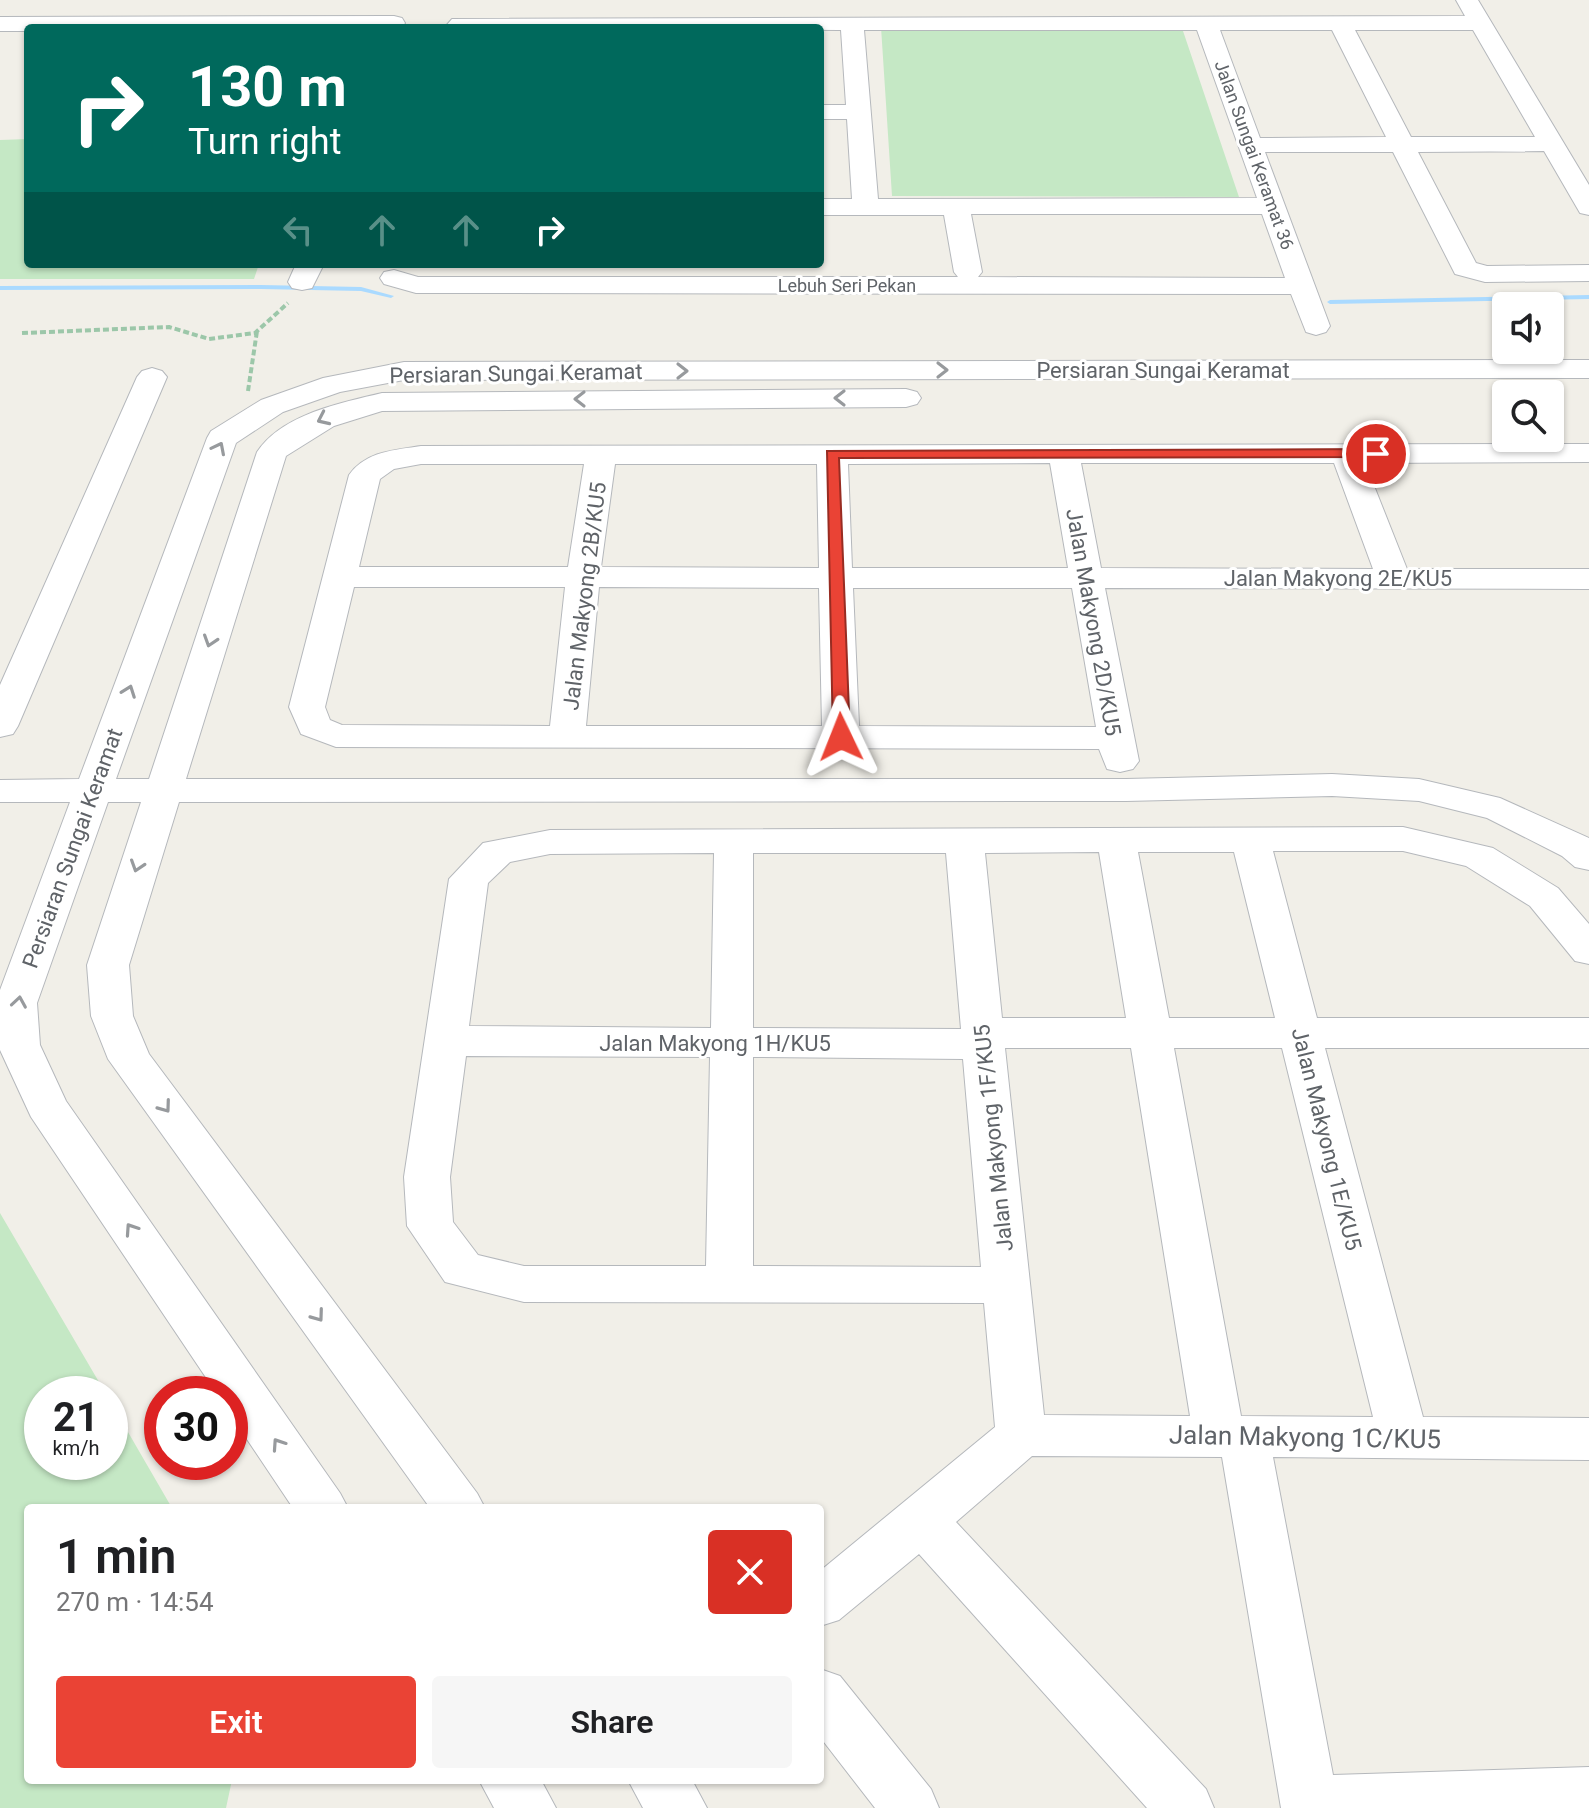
<!DOCTYPE html>
<meta charset="utf-8">
<style>
:root{--surface:#fff;--page:#f6f6f6;--text:#202124;--muted:#757577;--accent:#ea4335}
body{margin:0;font-family:Roboto,sans-serif;background:var(--page);color:var(--text);height:100vh;display:flex;flex-direction:column;font-size:30px;white-space:nowrap}
*{box-sizing:border-box;margin:0}
p{font-size:26px;color:var(--muted)}
.icon{flex:none;width:44px;height:44px;fill:none;stroke:currentColor;stroke-width:2;stroke-linecap:round;stroke-linejoin:round}
.map{position:relative;flex:1;overflow:hidden}
.panel{position:absolute;left:24px;top:1504px;width:800px;height:280px;display:flex;flex-direction:column;background:var(--surface);border-radius:8px;box-shadow:0 2px 6px #0004}
.panel>*{flex:none}
.guide{position:absolute;left:24px;top:24px;width:800px;height:244px;border-radius:8px;box-shadow:0 2px 6px #0004;background:#00695c;color:#fff;overflow:hidden}
.tools{position:absolute;left:1492px;top:292px;display:grid;gap:16px}
.tools a{display:grid;place-items:center;width:72px;height:72px;border-radius:8px;background:var(--surface);box-shadow:0 2px 6px #0004;font-size:40px}
.speed{position:absolute;left:24px;top:1376px;display:flex;gap:16px;font-size:40px;font-weight:700;text-align:center}
.speed>*{display:grid;place-content:center;width:104px;height:104px;border-radius:50%;background:var(--surface);box-shadow:0 2px 6px #0004;line-height:1}
.speed small{font-size:20px;font-weight:400}
.speed .limit{border:12px solid #d22;background:#fff;color:#111}
.pin{position:absolute;display:grid;place-items:center;width:68px;height:68px;color:#fff;margin:-34px;border:4px solid #fff;border-radius:50%;box-shadow:0 2px 8px #0007}
.me{position:absolute;width:88px;margin:-44px;rotate:358deg;stroke-linejoin:round;filter:drop-shadow(0 0 6px #0008)}
.turn{display:flex;align-items:center;gap:28px;height:168px;padding:0 32px;font-size:36px}
.turn .icon{width:104px;height:104px;stroke-width:2.5}
.turn b{display:block;font-size:56px;line-height:68px}
.lanes{display:flex;align-items:center;height:76px;padding:0 32px;background:#0003;justify-content:center;gap:40px;direction:ltr}
.lanes .off{opacity:.35}
.round{display:grid;place-items:center;flex:none;width:84px;height:84px;border-radius:8px;background:var(--page)}
.summary{display:flex;align-items:center;justify-content:space-between;height:136px;padding:0 32px}
h1{font-size:48px;font-weight:600;line-height:60px}
.cta{display:flex;gap:16px;margin-top:auto;padding:16px 32px}
.cta a{flex:1;height:92px;border-radius:8px;background:var(--accent);color:#fff;font-size:32px;font-weight:600;line-height:92px;text-align:center}
.cta a+a{background:var(--page);color:var(--text)}
.map>svg:first-child{display:block}
.green{fill:#c5e8c5}
.lines{fill:none;stroke-linecap:round;stroke-linejoin:round}
.stream{fill:#aadaff;fill-rule:evenodd}
.minor-casing{stroke:#b5b8bc;stroke-width:2}
.path{stroke:#9cc7a9;stroke-width:4;stroke-dasharray:6 3;stroke-linecap:butt}
.minor{fill:#fff;fill-rule:evenodd}
.oneway{stroke:#979a9d}
.route{fill:#ea4335;stroke:#982c22;stroke-width:2}
.labels{text-anchor:middle;stroke-width:6;stroke-linejoin:round;paint-order:stroke}
.far-street-label{font-size:18px;fill:#5f6368;stroke:#fff}
.street-label{font-size:22px;fill:#5f6368;stroke:#fff}
.near-street-label{font-size:26px;fill:#5f6368;stroke:#fff}
</style>
<div class="map">
<svg width="1589" height="1808" viewBox="0 0 1589 1808">
<rect width="100%" height="100%" fill="#f1efe8"/>
<path class="green" d="M881,27L1182,28L1239,197L892,196Z
M28,139V264H259L254,279H0V140Z
M0,1213L106,1394H42V1462H110V1401L172,1508H28V1780H232L226,1808H0Z"/>
<g class="lines">
<path class="stream" d="M261,285L361,287L394,296L391,298L361,291L261,289L0,290V286Z
M1589,295V299L1330,304L1327,302L1330,300Z"/>
<defs>
<path id="minor" d="M1456,0H1478L1589,185V215L1580,213L1544,151L1418,152L1476,263L1487,266L1589,265V281L1485,282L1455,274L1393,152H1265L1330,326L1326,332L1316,335L1306,332L1291,294L416,293L384,284L380,278L384,272L394,270L418,277H958L954,272L944,215H820V199H852L847,119H820V105H846L841,30L444,28L452,19L1465,16ZM864,30H1197L1257,198L878,199ZM1220,30H1332L1386,137L1260,138ZM1355,30H1473L1535,137H1411ZM971,214H1262L1285,278L978,277L982,272Z
M394,16L402,18L405,23L402,28H28V31H0V17Z
M296,264H324L312,288L302,290L292,288L288,282Z
M1589,360V378L404,380L340,392L283,412L236,443L116,779H149L257,452C282,414 341,403 382,393L906,389L917,392L921,398L917,404L906,407L382,411L334,426L286,456L186,779H1126L1332,774L1419,779L1500,798L1589,838V870L1575,867L1562,856L1487,818L1419,801L1332,796L1126,801L179,802L129,965L133,1016L149,1054L477,1493L485,1508H430L108,1059L91,1016L87,965L141,802H108L37,1003L40,1045L66,1101L340,1493L348,1508H293L230,1414V1394H217L31,1117L0,1050V990L70,802H0V780L79,779L207,438L211,431L261,400L323,378L404,362Z
M152,368L162,371L167,377L18,726L13,734L0,737V685L137,377L142,371Z
M1589,444V462L1365,463L1407,569H1589V589L1105,588L1139,761L1133,769L1120,772L1107,769L1099,749L336,747L301,734L289,707L349,475C366,451 395,450 421,446ZM1050,463L1068,568H852L848,464ZM1081,463H1334L1373,569L1101,568ZM421,464H584L568,567H359L380,479L394,469ZM615,464H817L819,568L601,567ZM354,587H565L550,726L342,725L330,720L325,707ZM599,587L819,588L822,726H586ZM853,588H1072L1096,727L859,726Z
M1403,827L1493,848L1558,888L1589,924V964L1575,961L1530,906L1466,866L1403,851H1273L1317,1018H1589V1048H1325L1423,1417L1589,1418V1460L1273,1457L1333,1775L1589,1767V1808H1281L1222,1457L1032,1456L956,1522L1206,1789L1214,1808H1147L919,1554L839,1620L820,1626V1571L995,1427L984,1303L524,1302L445,1282L407,1226L404,1177L449,879L483,843L550,830ZM1099,852L1126,1018H1002L985,853ZM1138,852H1234L1275,1018H1169ZM714,853L711,1028L469,1026L488,883L510,862L550,854ZM753,853H946L961,1029L753,1028ZM1005,1048H1131L1190,1416L1044,1415ZM1174,1048H1282L1373,1417L1241,1416ZM466,1056L710,1057L706,1266H524L478,1255L453,1222L450,1177ZM753,1057L963,1059L981,1267L753,1266Z
M820,1669L840,1676L931,1789L939,1808H875L820,1737Z
M479,1780H541L556,1808H494Z
M628,1780H692L707,1808H643Z"/>
</defs>
<use href="#minor" class="minor-casing"/>
<path class="path" d="M22,333L169,327L209,339L255,333L288,303
M248,391L257,331"/>
<use href="#minor" class="minor"/>
</g>
<defs><path id="oneway-chevron" d="M-2-3.5L2.5 0L-2 3.5" fill="none" stroke-width="1.6" stroke-linecap="round" stroke-linejoin="round" transform="scale(2)"/></defs>
<g class="oneway">
<use href="#oneway-chevron" transform="translate(942 370)"/>
<use href="#oneway-chevron" transform="translate(682 371)"/>
<use href="#oneway-chevron" transform="translate(840 398) rotate(180)"/>
<use href="#oneway-chevron" transform="translate(580 399) rotate(180)"/>
<use href="#oneway-chevron" transform="translate(323 419) rotate(155)"/>
<use href="#oneway-chevron" transform="translate(219 448) rotate(-63)"/>
<use href="#oneway-chevron" transform="translate(210 641) rotate(108)"/>
<use href="#oneway-chevron" transform="translate(129 691) rotate(-70)"/>
<use href="#oneway-chevron" transform="translate(137 866) rotate(108)"/>
<use href="#oneway-chevron" transform="translate(19 1002) rotate(-81)"/>
<use href="#oneway-chevron" transform="translate(165 1107) rotate(54)"/>
<use href="#oneway-chevron" transform="translate(131 1229) rotate(-124)"/>
<use href="#oneway-chevron" transform="translate(318 1316) rotate(54)"/>
<use href="#oneway-chevron" transform="translate(278 1444) rotate(-124)"/>
</g>
<path class="route" d="M1376,449L1383,454L1381,457L839,458L850,737L841,742L833,737L827,451Z"/>
<g class="labels">
<g class="far-street-label">
<text transform="translate(1254 155) rotate(70)" y="6">Jalan Sungai Keramat 36</text>
<text x="847" y="292">Lebuh Seri Pekan</text>
</g>
<g class="street-label">
<text x="1163" y="378">Persiaran Sungai Keramat</text>
<text transform="translate(516 373) rotate(-1)" y="8">Persiaran Sungai Keramat</text>
<text x="1338" y="586">Jalan Makyong 2E/KU5</text>
<text transform="translate(584 596) rotate(-83)" y="8">Jalan Makyong 2B/KU5</text>
<text transform="translate(1094 622) rotate(80)" y="8">Jalan Makyong 2D/KU5</text>
<text transform="translate(72 848) rotate(-70)" y="8">Persiaran Sungai Keramat</text>
<text x="715" y="1051">Jalan Makyong 1H/KU5</text>
<text transform="translate(993 1138) rotate(-96)" y="8">Jalan Makyong 1F/KU5</text>
<text transform="translate(1327 1139) rotate(76)" y="8">Jalan Makyong 1E/KU5</text>
</g>
<g class="near-street-label">
<text transform="translate(1305 1437) rotate(1)" y="9">Jalan Makyong 1C/KU5</text>
</g>
</g>
</svg>
<div class="tools">
<a><svg class="icon" aria-label="sound" viewBox="0 0 24 24"><path d="M4 9h4l5-4v14l-5-4H4zM17 9q2 3 0 6"/></svg></a>
<a><svg class="icon" aria-label="search" viewBox="0 0 24 24"><circle cx="10" cy="10" r="6"/><path d="M15 15l6 6"/></svg></a>
</div>
<div class="speed"><div>21<small>km/h</small></div><div class="limit">30</div></div>
<div class="pin" style="left:1376px;top:454px;background:#d93025"><svg class="icon" aria-label="arrive" viewBox="0 0 24 24"><path d="M6 21V4h12l-3 4 3 4H6"/></svg></div>
<svg class="me" style="left:841px;top:737px" viewBox="-20 -20 40 40"><path d="M0-17L14 15 0 8-14 15z" fill="#ea4335" stroke="#fff" stroke-width="4"/></svg>
<div class="guide">
<div class="turn"><svg class="icon" aria-label="right" viewBox="0 0 24 24"><path d="M7 20v-9h11M14 6l5 5-5 5"/></svg><div><b>130 m</b>Turn right</div></div>
<div class="lanes"><svg class="icon off" aria-label="left" viewBox="0 0 24 24"><path d="M17 20v-9H6M10 6l-5 5 5 5"/></svg><svg class="icon off" aria-label="ahead" viewBox="0 0 24 24"><path d="M12 20V5M6 11l6-6 6 6"/></svg><svg class="icon off" aria-label="ahead" viewBox="0 0 24 24"><path d="M12 20V5M6 11l6-6 6 6"/></svg><svg class="icon" aria-label="right" viewBox="0 0 24 24"><path d="M7 20v-9h11M14 6l5 5-5 5"/></svg></div>
</div>
<section class="panel">
<div class="summary"><div><h1>1 min</h1><p>270 m · 14:54</p></div><a class="round" style="background:#d93025;color:#fff"><svg class="icon" aria-label="close" viewBox="0 0 24 24"><path d="M6 6l12 12M18 6L6 18"/></svg></a></div>
<div class="cta"><a>Exit</a><a>Share</a></div>
</section>
</div>
